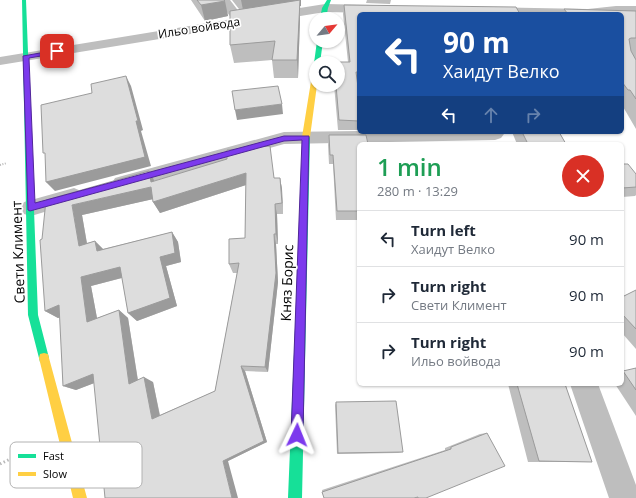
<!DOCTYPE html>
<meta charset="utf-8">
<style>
:root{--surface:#fff;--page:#f6f6f7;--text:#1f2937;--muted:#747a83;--line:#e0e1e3}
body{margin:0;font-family:"Open Sans",sans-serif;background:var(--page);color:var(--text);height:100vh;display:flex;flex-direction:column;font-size:15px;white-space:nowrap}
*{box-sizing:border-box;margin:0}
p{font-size:13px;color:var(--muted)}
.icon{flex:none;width:22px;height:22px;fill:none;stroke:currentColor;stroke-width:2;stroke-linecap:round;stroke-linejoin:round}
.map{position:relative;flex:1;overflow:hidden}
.drawer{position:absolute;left:357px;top:142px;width:267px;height:244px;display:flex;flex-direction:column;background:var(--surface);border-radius:6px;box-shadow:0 1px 3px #0004}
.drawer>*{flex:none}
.hud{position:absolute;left:357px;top:12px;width:267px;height:122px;border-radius:6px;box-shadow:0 1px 3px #0004;background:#1a4fa0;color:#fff;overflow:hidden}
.needle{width:26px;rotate:61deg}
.tools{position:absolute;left:309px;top:12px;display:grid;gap:8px}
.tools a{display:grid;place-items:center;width:36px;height:36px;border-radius:50%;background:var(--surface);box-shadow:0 1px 3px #0004;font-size:20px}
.pin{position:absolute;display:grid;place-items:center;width:34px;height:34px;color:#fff;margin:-17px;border-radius:8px;box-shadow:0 2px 6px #0006}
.me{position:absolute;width:44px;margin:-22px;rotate:2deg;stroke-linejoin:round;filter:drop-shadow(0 0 3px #0008)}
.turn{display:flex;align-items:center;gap:14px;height:84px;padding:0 20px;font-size:18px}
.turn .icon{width:52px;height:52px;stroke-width:2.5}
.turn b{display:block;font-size:28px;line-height:34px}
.lanes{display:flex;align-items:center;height:38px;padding:0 20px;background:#0003;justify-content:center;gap:20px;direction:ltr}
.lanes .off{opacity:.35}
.round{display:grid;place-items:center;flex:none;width:42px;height:42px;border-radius:21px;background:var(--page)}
.head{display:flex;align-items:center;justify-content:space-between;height:68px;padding:0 20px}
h1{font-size:24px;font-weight:600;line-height:30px;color:#1e9e55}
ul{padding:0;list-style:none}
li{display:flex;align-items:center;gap:12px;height:56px;padding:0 20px;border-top:1px solid var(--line)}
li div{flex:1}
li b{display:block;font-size:15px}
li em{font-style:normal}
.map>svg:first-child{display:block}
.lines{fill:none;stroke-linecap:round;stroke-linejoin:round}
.path-far1{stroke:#b8b8b8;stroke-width:2;stroke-dasharray:1 1.5;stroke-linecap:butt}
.path{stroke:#b8b8b8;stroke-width:3;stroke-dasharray:1.5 2.5;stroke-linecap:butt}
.street{fill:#bebebe;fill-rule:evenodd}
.fast{fill:#16e098;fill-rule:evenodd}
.slow{fill:#ffcf43;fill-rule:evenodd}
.wall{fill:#bebebe;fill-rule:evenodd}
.shaded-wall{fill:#9b9b9b}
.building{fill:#ddd;stroke:#9b9b9b;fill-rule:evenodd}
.route{fill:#7c3aed;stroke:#51269a}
.labels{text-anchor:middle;stroke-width:3.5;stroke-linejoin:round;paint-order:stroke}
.far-street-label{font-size:12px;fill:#000;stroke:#fff}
.street-label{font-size:14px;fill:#000;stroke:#fff}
.key{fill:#fff;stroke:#b2b2b2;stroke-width:1}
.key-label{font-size:11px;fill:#000}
</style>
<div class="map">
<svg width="636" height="498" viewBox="0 0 636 498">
<rect width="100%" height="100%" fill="#fff"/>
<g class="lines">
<path class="path-far1" d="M0,165L7,163"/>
<path class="path" d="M0,464L39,445"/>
<path class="street" d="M218,0H230L243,17L325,4L373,5L377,6L379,9L377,12L373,13L325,12L0,65V57L232,19Z
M616,6H636V14H486L483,11L485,8L489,7L588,9Z
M359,131V132H503L504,134L501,138L495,140L284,144L122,190L115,188L112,183L115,178L122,176L284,132Z
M74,188L81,191L84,196L81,201L31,216L24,214L21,208L24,202Z
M570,384H598L636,485V498H609Z"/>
<path class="fast" d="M22,0H26L38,315L49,358L48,362L44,363L40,362L39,358L28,315Z
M327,0H331L328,8L326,19H320L322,8Z
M317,41H323L320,63H316V65L314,63Z
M303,135H306L310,137L302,498H288Z"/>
<path class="slow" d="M316,67L317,85L310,137L306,139L302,137L313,69Z
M44,353L48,354L49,358L87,498H73L39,358L40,354Z"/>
</g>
<path class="wall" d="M191,0H224L225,1L228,16L205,21Z
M232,0H301V6H300V18L298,78H274L272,60L234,63L230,45L239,9Z
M367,0H391L390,4L366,3Z
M344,5L359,14V82H357L359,94V130H338L334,85H338L348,62L343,14Z
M564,9L636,11V129L622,105V14H561Z
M512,132H559L566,144H517Z
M329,135L359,144V220H336L333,164H329L328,145Z
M622,164L636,174V195L635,196L622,197Z
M149,171L154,181L280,178L282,189L283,214H277L278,244H276L278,282L268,372L245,371L267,442L228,461L94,383L76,390L63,386L60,318H58L45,311L42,239ZM246,185L245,238L229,264L233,273H237L215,391L160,415L153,382L138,380L128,318L119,310L97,318L91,286L122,278L128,313L137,321L177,306L166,266L181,262L178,242L172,232L103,249L95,241L87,243L82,215L153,199V202L160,213Z
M636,290V349L622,333V297Z
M636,368V416L615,384H622V372Z
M508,384H565L592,462H528Z
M336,402L403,452L398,453L337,454L335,405Z
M487,433L426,498H324L322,490L445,450V448L480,434Z"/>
<path class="shaded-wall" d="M241,0H301V6H300V18L298,78L297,60L244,15Z
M225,1L228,16L205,21L201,5Z
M126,76L131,86L143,130L141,131L151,166L55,191L46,182L136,121Z
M282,104L283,114L237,120L235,110Z
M149,171L155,182H151Z
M246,173L249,184L160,213L153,202Z
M280,178L282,189L283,214L282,203Z
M151,187L158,198L82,215L89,256L79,246L72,205Z
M275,204L277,214L278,244L276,234Z
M172,232L178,242L181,262L166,266L177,306L137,321L128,313L160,257Z
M274,234L276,244L278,282L268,372L265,367Z
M95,241L104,250L97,251Z
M120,267L129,276L91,286L99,329L87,322L81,277Z
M59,305L71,313L58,318L45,311Z
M119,310L128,318L139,388L129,384Z
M241,366L245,371L267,442L228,461L238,498H232L223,461Z
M93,374L105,379L76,390L63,386Z
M144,377L153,382L161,422L152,419Z"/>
<path class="building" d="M197,0H224L225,1L201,5Z
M300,0L297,60H272L275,41L230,45V11Z
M344,5L516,7L520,14H359V72H356L359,94V121L339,120L336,85H338V63H335V62H350Z
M564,9L636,11V38H631L629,39L631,51L636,60V99L630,90H628L622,82V14H568Z
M126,76L138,121H136L145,157L46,182L45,153H43L41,105L92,93L91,84Z
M278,86L282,104L235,110L232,91Z
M522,132H559L566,144H528Z
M329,135H366L368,144H359V211H337L333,155H330Z
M270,146L274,178H280L282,203L275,204L276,234H274L276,273L265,367L241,366L264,441L223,461L232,498H105L93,374L63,386L59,305L45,311L40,240L42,239L46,200L149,171L151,182L227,159V150ZM246,173L245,238L229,239V264L239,263L215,391L152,419L144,377L129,384L119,310L87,322L81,277L120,267L128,313L170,298L160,257L175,253L172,232L97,251L95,241L79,246L72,205L151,187L153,202Z
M622,164H628L636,174V187L622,188Z
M636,290V329L622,314V297Z
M636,368V390L623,371Z
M517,384H565L592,462L539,461Z
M396,401L403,452L338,453L336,402Z
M487,433L505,466L426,498H418V497L414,498H324L322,492L451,449V447Z"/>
<path class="route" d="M57,50H59V53L29,58L35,203L284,136H309L303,435L301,440L297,441L292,440L291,435L302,140L284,141L30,211L28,210L23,56Z"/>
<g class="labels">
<g class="far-street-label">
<text transform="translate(199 28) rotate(-9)" y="4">Ильо войвода</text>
</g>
<g class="street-label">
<text transform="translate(18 252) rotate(-92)" y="5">Свети Климент</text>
<text transform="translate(287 283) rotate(-88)" y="5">Княз Борис</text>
</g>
</g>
<rect x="10" y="442" width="132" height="46" rx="6" class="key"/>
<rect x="18" y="454" width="18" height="4" fill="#16e098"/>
<rect x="18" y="472" width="18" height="4" fill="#ffcf43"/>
<g class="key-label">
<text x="43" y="460">Fast</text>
<text x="43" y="478">Slow</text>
</g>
</svg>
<div class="tools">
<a><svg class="needle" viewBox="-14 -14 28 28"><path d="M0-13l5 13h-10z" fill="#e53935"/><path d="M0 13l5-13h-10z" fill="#747a83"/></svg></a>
<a><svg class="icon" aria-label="search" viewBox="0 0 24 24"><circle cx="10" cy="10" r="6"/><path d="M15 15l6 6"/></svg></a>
</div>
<div class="pin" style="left:57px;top:51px;background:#d93025"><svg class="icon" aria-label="arrive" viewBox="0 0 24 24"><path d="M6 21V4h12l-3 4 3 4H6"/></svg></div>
<svg class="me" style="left:297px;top:435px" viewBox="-20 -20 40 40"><path d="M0-17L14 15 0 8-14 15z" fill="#7c3aed" stroke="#fff" stroke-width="4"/></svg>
<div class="hud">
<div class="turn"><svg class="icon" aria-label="left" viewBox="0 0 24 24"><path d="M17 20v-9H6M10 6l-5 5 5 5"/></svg><div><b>90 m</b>Хаидут Велко</div></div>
<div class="lanes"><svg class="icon" aria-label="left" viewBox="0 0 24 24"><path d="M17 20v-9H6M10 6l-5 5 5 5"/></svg><svg class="icon off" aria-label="ahead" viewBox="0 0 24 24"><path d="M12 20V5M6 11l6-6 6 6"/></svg><svg class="icon off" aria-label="right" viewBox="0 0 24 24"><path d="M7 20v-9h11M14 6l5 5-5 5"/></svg></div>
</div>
<section class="drawer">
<div class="head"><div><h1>1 min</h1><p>280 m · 13:29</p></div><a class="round" style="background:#d93025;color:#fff"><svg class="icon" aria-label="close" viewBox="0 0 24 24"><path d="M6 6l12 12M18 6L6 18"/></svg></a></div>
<ul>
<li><svg class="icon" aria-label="left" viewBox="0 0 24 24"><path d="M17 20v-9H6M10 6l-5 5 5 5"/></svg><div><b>Turn left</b><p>Хаидут Велко</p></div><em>90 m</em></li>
<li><svg class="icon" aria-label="right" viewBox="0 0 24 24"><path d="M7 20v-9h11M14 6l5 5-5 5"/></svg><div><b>Turn right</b><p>Свети Климент</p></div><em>90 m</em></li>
<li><svg class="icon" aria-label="right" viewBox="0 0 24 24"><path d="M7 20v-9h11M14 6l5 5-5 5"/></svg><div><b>Turn right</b><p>Ильо войвода</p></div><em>90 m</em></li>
</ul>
</section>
</div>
